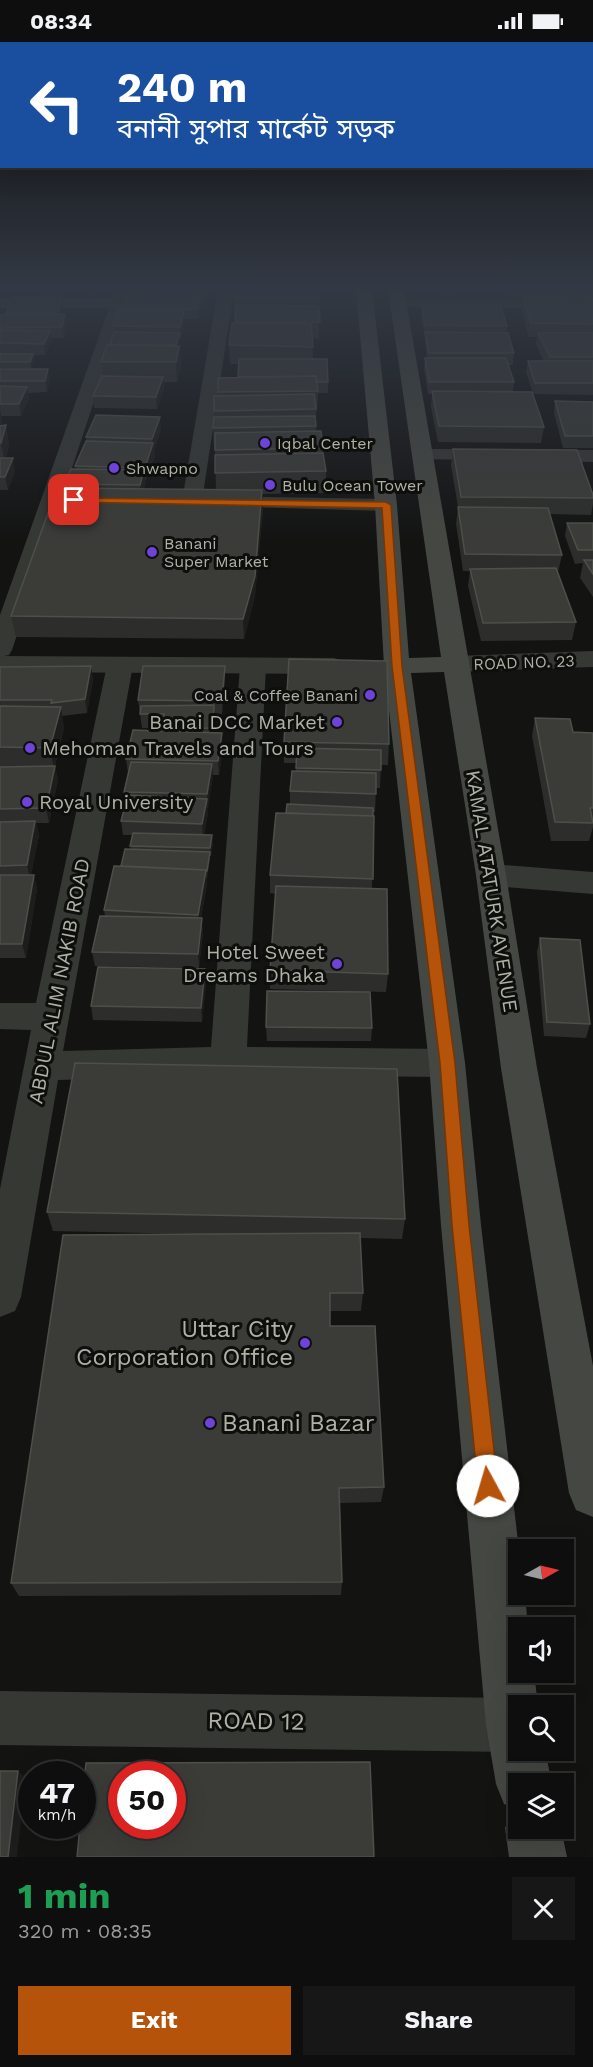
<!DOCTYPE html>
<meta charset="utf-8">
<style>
:root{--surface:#0e0e0e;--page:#171717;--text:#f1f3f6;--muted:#9b9c9e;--line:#2e2e2e;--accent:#b45309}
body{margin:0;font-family:"Work Sans","Noto Sans Bengali",sans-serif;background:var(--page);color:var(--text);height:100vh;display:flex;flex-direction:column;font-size:22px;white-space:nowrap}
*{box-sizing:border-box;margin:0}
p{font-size:20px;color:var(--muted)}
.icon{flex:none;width:33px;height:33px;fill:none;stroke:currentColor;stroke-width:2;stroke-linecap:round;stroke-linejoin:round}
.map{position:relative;height:1815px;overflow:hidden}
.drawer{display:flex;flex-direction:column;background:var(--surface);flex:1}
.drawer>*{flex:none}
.banner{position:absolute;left:0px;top:0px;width:594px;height:126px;box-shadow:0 6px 24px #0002,0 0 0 2px var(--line);background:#1a4fa0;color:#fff;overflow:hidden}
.needle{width:39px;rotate:82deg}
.fabs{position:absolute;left:508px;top:1497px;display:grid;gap:12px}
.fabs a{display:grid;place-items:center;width:66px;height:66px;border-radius:0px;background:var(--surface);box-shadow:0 6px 24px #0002,0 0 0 2px var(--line);font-size:30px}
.speed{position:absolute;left:18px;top:1719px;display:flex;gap:12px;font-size:30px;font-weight:700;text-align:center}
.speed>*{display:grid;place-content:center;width:78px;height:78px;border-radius:50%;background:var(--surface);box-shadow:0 6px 24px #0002,0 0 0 2px var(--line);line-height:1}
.speed small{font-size:15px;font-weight:400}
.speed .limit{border:9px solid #d22;background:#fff;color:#111}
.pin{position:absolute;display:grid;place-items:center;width:51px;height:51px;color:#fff;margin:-26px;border-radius:12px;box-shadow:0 3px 9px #0006}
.me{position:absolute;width:66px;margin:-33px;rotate:354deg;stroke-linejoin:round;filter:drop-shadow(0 0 4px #0008)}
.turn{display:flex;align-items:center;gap:21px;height:126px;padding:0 18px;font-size:27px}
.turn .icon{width:78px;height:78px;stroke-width:2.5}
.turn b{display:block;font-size:42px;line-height:51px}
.round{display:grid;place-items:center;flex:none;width:63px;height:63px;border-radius:0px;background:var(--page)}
.headline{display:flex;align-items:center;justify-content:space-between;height:102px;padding:0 18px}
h1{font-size:36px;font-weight:700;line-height:45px;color:#1e9e55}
.button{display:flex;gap:12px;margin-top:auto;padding:12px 18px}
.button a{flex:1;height:69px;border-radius:0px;background:var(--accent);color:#fff;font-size:24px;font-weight:700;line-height:69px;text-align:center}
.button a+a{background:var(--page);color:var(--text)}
.status{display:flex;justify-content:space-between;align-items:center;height:42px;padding:0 30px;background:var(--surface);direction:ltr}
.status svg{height:16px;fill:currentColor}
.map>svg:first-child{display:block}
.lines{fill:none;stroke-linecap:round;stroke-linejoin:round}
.minor{fill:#363834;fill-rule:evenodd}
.tertiary{fill:#363834;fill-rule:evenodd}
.secondary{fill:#454842;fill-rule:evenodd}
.wall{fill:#2d2e2b}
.shaded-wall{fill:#1d1d1c}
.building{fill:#3b3c38;stroke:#4d4f49;stroke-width:1.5;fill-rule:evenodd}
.route{fill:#b45309;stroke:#753606;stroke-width:1.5}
.poi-dot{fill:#6d43da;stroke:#0e0e0d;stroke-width:2}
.labels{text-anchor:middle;stroke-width:6;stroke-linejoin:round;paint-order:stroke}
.far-poi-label{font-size:16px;fill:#aeb2a5;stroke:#0e0e0d;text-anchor:start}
.far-street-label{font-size:16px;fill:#aeb2a5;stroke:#0e0e0d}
.poi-label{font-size:20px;fill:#aeb2a5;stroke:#0e0e0d;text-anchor:end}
.street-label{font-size:20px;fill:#aeb2a5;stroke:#0e0e0d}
.near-poi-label{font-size:24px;fill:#aeb2a5;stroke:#0e0e0d;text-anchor:end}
.near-street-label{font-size:24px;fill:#aeb2a5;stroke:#0e0e0d}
</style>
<div class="status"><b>08:34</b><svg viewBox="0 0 49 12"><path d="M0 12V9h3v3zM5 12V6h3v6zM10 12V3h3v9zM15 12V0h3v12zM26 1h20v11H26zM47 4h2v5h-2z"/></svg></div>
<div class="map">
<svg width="593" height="1815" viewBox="0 0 593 1815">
<rect width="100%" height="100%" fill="#131312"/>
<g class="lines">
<path class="minor" d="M115,247H131L12,608L9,613L0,615V573L109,266H0V256H112Z
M218,247H234L202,459L199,463L192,465L185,463L182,459Z
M399,257H593V267L393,265L391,262Z
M424,407L593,408V420L417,417L414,413L417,409Z
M218,454L386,457L393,459L397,463L393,467L386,469L211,464L208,460L211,456Z
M593,609V625L455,630L446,627L442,622L446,617L455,614Z
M120,615L129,618L133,623L63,1009L211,1005L240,624L244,619L253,616L262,619L266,624L247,1005L447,1007L460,1011L465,1021L460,1031L447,1035L228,1033L58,1038L21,1255L15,1269L0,1275V1147L31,988L0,987V961H36L107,623L111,618Z
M491,822L593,830V852L491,844L480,841L476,833L480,825Z"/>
<path class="tertiary" d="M0,614L334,616L343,619L347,624L343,629L334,632L0,630Z
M0,1649L513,1656L531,1664H519V1707L513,1710L0,1703Z"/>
<path class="secondary" d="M356,247H372L397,463L409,616L441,615L388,247H404L506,833L537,1026L593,1324V1475L576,1468L569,1451L501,1026L476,833L444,630L411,631L465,1021L481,1183L519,1508V1552H525L528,1586H519V1630H534L538,1664H519V1708H545L552,1742H519V1786H561L567,1815H509L505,1786L514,1766L504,1762L496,1742L486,1683L441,1183L429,1021L384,624L375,463Z"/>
</g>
<path class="wall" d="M3,247H66L64,251L4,250Z
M71,247H103L101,252L71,251Z
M131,247H207L205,260H201V264L198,277H184L181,296H180L181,323L177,340H164V347L157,367L94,366L93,354L103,334L101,320L110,303L114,291L113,284L123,268V266L131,252Z
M319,247V297L312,296L313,317L328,340V351H318L317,369H316V389L323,406L326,429V451L262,452L263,467L255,554L244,597L16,595L11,574L65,446V442L76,427L75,424L86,399V395L161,387L154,408L155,414L146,438H145L144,447H216L215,407H214L213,386L214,369L218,354V336L238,335L239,322H230L229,303L235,281L236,275H234V257Z
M430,247H481L447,255Z
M509,247H593V353L533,352L526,330L528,319H544L536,303L537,295H529L522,269L523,255H511Z
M422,264L507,284L506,291L514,311L513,323H508L514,340L513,350L544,385L541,401L438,400L431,365L432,352H428L424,327L425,316H427L425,301V294L421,275Z
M63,265L61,272H65L66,283L64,296H51V300L45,313H34V318L31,326H0V273H6V271Z
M0,327L50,338L47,350L28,351L29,356L21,374H1L2,379L1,384L6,383L9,404L6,416L15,429L8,448H0Z
M555,359L593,360V406H563L554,371Z
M453,407L593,453V462L591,473L550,472L562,513L558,530L576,580L572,598L481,599L468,544L470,529H463L456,482L458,465L451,423Z
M567,481H593V555L580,536L583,521L575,522L565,494Z
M91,624L93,638L87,671L62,674L64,686L55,724L58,738L49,781H36L39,793L31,833H34L37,847L26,916H0V625Z
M225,638L222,672H215V691L223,705L219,733H212L208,766H207L208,771L204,793L213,801L211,814H210L207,837H206L207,842L201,876L203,890L199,926L95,924L92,910L105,874L104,868L121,824L131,807L130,804L132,793H123L121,779L126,761L124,750L128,731L126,717L162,689V686H142L138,658Z
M535,676L573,690L593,691V785L589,799H551L532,694Z
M284,700L389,702L388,723H381L380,746H376L375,770H373L372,847L388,932L386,950L270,947V928L276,852L270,851V833L286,771L290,762V749L296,729V721H284Z
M540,896L590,982L586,996L544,994L537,910Z
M206,941L202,980L93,978L91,964Z
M266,985L372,986L371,999H267Z
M47,1170L405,1177L402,1197L360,1196L363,1251L361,1269H330V1284L384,1445L381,1460L340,1461L342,1540L341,1553L19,1554L11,1541L192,1192L53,1189Z"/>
<path class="shaded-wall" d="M204,247H207L205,260L204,249Z
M448,247H481L447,255Z
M200,253L201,264L198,277L197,267Z
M62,254L63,265L59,281L58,270Z
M184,269V280L181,296L180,285Z
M65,272L66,283L64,296L62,285Z
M50,289L51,300L45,313L44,302Z
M180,291L181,323L177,340L175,307Z
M33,312L34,318L31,326L30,320Z
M48,327L50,338L47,350L45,339Z
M163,335L164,347L157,367L156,355Z
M27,345L29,356L21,374L19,362Z
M0,367L2,379L0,388Z
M160,375L161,387L154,408L155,414L146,438L145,426L153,403L152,397Z
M6,383L9,404L5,421L1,401Z
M13,416L15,429L8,448L5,435Z
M144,428L146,441L141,456L140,443Z
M262,448L263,467L255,554L244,597L243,577Z
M91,624L93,638L87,671L85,657Z
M225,624V638L222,672V659Z
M214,663L215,677L214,700L213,686Z
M61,665L64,686L54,727L50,706Z
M222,691L223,705L219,733L218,719Z
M212,722L213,736L208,766L207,752Z
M55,724L58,738L49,781L46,766Z
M207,757L208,771L203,796L202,782Z
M35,779L39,793L30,837L27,823Z
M212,793L213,801L211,814L210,806Z
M210,810V817L207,837V829Z
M206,828L207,842L199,887L198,873Z
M34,833L37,847L26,916L22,902Z
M202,876L203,890L199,926L198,912Z
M205,927L206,941L202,980L201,966Z
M18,1729L26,1736L17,1815H8Z"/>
<path class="building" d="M131,247H204V249L130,248Z
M235,247H319V257H234Z
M128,252L200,253L197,267L123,266Z
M62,254L58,270L6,271L12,255Z
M523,255L593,256V282L531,281Z
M237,263L319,264L320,280H235Z
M422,264L501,265L507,284L425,283Z
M118,268L184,269L180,285L113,284Z
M65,272L62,285L0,286V273Z
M232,281L311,282L313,305L229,303Z
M0,288L50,289L44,302L0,301Z
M114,290L180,291L176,303H110Z
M425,290L508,291L514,311H429Z
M538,291H593V315H550Z
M107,303L179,304L176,320H101Z
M0,312H33L30,320H0Z
M425,316H506L514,340H429Z
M239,317H327L328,340H316V334L238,335Z
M528,319H593V341H535Z
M0,327H48L45,339H0Z
M102,334L163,335L156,355L93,354Z
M316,334L318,349L218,350V336Z
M0,344L27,345L19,362H0Z
M432,349L532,350L544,385L439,384Z
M314,352L316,367L214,369V354Z
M555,359L593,360V394H565Z
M96,373L160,375L152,397L86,395Z
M315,374L316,384L213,386L214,375Z
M6,383L1,401H0V384Z
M321,389L323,406L215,408V391Z
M86,399L153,401L145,426L75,424Z
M453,407L577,408L593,453V456L461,455Z
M323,411L326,429L215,431V413Z
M0,416H13L5,435H0Z
M71,427L144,428L140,443L65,442Z
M57,446L262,448L255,534L243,577L11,574Z
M458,465L548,466L562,513L465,512Z
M567,481H593V508H578Z
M584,518H593V532Z
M556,526L576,580L483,581L470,527Z
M289,617L387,619L389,702L284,700Z
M91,624L85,657L51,661L52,658H0V625Z
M143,624H225L222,659L138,658Z
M214,663L213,686L162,687L164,672H140L141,664Z
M0,664L61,665L50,706L0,705Z
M535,676L570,677L573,690L593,691V766H590L593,781L555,780Z
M133,688L222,691L218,719L126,717Z
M297,706L381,708V728L296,726Z
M131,720L212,722L207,752L124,750Z
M55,724L46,766L0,767V725Z
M292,729L376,731V752L290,749Z
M128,753L207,757L202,782L121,779Z
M287,762L373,766V774L286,771Z
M276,771L374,774L373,837L270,833Z
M35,779L27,823L0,824V780Z
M133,791L212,793L210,806L130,804Z
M125,807L210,810L207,829H206V828L121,824Z
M114,824L206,828L198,873L104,868Z
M0,833H34L22,902H0Z
M276,844L387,847L388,932L270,928Z
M100,874L202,876L198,912L92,910Z
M540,896L580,898L590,982L547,980Z
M98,925L205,927L201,966L91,964Z
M267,949L370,950L372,986L266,985Z
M75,1021L397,1027L405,1177L47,1170Z
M360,1191L363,1251H330V1284H375L384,1445L339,1446L342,1540L11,1541L63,1193Z
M370,1720L374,1815H77L80,1784H82V1758L86,1721ZM122,1732H172V1784H122Z
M0,1729H18L8,1815H0Z"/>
<linearGradient id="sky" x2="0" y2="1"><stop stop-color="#0a0a0a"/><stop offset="0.49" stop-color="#333944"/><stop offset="1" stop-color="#333944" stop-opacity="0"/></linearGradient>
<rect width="593" height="501" fill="url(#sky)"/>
<path class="route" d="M74,456L386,460L391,463L402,624L455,1021L469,1183L498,1444L495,1451L488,1454L481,1451L478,1444L452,1183L440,1021L392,624L382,466L71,460L70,458Z"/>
<g class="poi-dot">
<circle cx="265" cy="401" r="6"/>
<circle cx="114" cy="426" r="6"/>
<circle cx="270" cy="443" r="6"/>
<circle cx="152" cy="510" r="6"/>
<circle cx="370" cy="653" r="6"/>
<circle cx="337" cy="680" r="6"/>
<circle cx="30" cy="706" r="6"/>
<circle cx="27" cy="760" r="6"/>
<circle cx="337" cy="922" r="6"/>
<circle cx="305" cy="1301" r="6"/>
<circle cx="210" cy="1381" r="6"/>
</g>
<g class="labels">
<g class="far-poi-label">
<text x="277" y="407">Iqbal Center</text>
<text x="126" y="432">Shwapno</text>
<text x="282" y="449">Bulu Ocean Tower</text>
<text x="164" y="507">Banani<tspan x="164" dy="18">Super Market</tspan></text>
<text x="358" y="659" text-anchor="end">Coal &amp; Coffee Banani</text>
</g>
<g class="far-street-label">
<text transform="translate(524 620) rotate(-2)" y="6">ROAD NO. 23</text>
</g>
<g class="poi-label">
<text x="325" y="687">Banai DCC Market</text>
<text x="42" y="713" text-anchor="start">Mehoman Travels and Tours</text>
<text x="39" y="767" text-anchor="start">Royal University</text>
<text x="325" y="917">Hotel Sweet<tspan x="325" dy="23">Dreams Dhaka</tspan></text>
</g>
<g class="street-label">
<text transform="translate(492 849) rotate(81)" y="7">KAMAL ATATURK AVENUE</text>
<text transform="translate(59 939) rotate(-79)" y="7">ABDUL ALIM NAKIB ROAD</text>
</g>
<g class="near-poi-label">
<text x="293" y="1295">Uttar City<tspan x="293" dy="28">Corporation Office</tspan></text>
<text x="222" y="1389" text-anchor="start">Banani Bazar</text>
</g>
<g class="near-street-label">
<text transform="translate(256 1679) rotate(1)" y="8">ROAD 12</text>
</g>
</g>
</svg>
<div class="fabs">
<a><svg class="needle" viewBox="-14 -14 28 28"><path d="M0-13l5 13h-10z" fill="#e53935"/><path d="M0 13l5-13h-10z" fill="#9b9c9e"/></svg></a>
<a><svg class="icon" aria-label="sound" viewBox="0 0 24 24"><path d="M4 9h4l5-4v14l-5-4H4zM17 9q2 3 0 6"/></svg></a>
<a><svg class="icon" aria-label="search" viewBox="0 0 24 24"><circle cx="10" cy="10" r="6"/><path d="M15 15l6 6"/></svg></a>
<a><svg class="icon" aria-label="layers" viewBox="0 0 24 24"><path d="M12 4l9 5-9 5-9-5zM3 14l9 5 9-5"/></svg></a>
</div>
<div class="speed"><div>47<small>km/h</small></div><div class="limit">50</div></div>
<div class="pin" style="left:74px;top:458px;background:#d93025"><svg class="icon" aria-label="arrive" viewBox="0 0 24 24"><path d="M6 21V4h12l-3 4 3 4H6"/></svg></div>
<svg class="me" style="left:488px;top:1444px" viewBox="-20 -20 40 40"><circle r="19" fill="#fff"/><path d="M0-13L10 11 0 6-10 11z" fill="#b45309"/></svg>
<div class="banner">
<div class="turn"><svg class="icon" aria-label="left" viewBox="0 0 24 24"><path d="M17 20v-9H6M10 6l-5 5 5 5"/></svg><div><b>240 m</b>বনানী সুপার মার্কেট সড়ক</div></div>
</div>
</div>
<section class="drawer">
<div class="headline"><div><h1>1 min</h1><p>320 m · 08:35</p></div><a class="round"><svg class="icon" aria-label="close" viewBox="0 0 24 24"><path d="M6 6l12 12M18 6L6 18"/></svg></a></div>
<div class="button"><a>Exit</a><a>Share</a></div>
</section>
